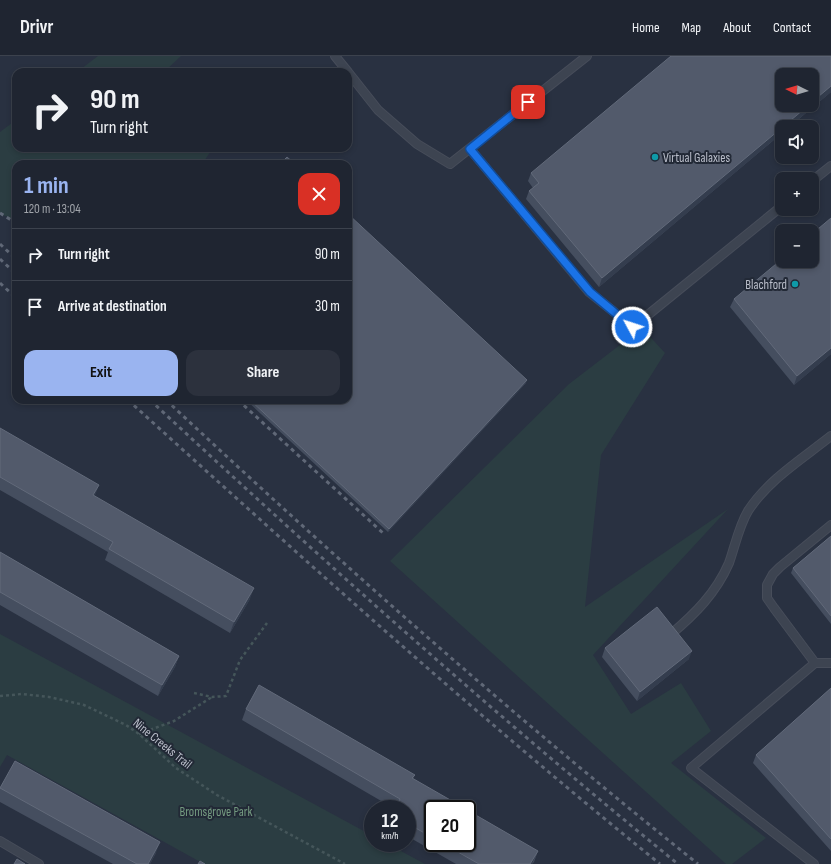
<!DOCTYPE html>
<meta charset="utf-8">
<style>
:root{--surface:#1f2531;--page:#2c313d;--text:#f1f3f6;--muted:#a1a5ab;--line:#3c424d;--accent:#9ab4f0}
body{margin:0;font-family:"Sofia Sans Condensed",sans-serif;background:var(--page);color:var(--text);height:100vh;display:flex;flex-direction:column;font-size:15px;white-space:nowrap}
*{box-sizing:border-box;margin:0}
p{font-size:13px;color:var(--muted)}
.icon{flex:none;width:22px;height:22px;fill:none;stroke:currentColor;stroke-width:2;stroke-linecap:round;stroke-linejoin:round}
.map{position:relative;flex:1;overflow:hidden}
.panel{position:absolute;left:12px;top:104px;width:340px;height:244px;display:flex;flex-direction:column;background:var(--surface);border-radius:12px;box-shadow:0 2px 6px #0003,0 0 0 1px var(--line)}
.panel>*{flex:none}
.top-card{position:absolute;left:12px;top:12px;width:340px;height:84px;border-radius:12px;box-shadow:0 2px 6px #0003,0 0 0 1px var(--line);background:#1f2531;color:var(--text);overflow:hidden}
.needle{width:26px;rotate:275deg}
.controls{position:absolute;left:775px;top:12px;display:grid;gap:8px}
.controls a{display:grid;place-items:center;width:44px;height:44px;border-radius:8px;background:var(--surface);box-shadow:0 2px 6px #0003,0 0 0 1px var(--line);font-size:20px}
.speed{position:absolute;left:364px;top:744px;display:flex;gap:8px;font-size:20px;font-weight:700;text-align:center}
.speed>*{display:grid;place-content:center;width:52px;height:52px;border-radius:50%;background:var(--surface);box-shadow:0 2px 6px #0003,0 0 0 1px var(--line);line-height:1}
.speed small{font-size:10px;font-weight:400}
.speed .limit{border:2px solid #111;border-radius:6px;background:#fff;color:#111}
.pin{position:absolute;display:grid;place-items:center;width:34px;height:34px;color:#fff;margin:-17px;border-radius:8px;box-shadow:0 2px 6px #0006}
.me{position:absolute;width:44px;margin:-22px;rotate:310deg;stroke-linejoin:round;filter:drop-shadow(0 0 3px #0008)}
.turn{display:flex;align-items:center;gap:14px;height:84px;padding:0 12px;font-size:18px}
.turn .icon{width:52px;height:52px;stroke-width:2.5}
.turn b{display:block;font-size:28px;line-height:34px}
.round{display:grid;place-items:center;flex:none;width:42px;height:42px;border-radius:12px;background:var(--page)}
.summary{display:flex;align-items:center;justify-content:space-between;height:68px;padding:0 12px}
h1{font-size:24px;font-weight:700;line-height:30px;color:var(--accent)}
.cta{display:flex;gap:8px;margin-top:auto;padding:8px 12px}
.cta a{flex:1;height:46px;border-radius:12px;background:var(--accent);color:#111;font-size:16px;font-weight:700;line-height:46px;text-align:center}
.cta a+a{background:var(--page);color:var(--text)}
ul{padding:0;list-style:none}
li{display:flex;align-items:center;gap:12px;height:52px;padding:0 12px;border-top:1px solid var(--line)}
li div{flex:1}
li b{display:block;font-size:15px}
li em{font-style:normal}
header{display:flex;align-items:center;gap:24px;box-sizing:border-box;height:56px;padding:0 20px;background:var(--surface);border-bottom:1px solid var(--line)}
header strong{font-size:19px}
nav{display:flex;gap:22px;margin-inline-start:auto;font-size:14px}
.map>svg:first-child{display:block}
.green{fill:#2b3d42}
.lines{fill:none;stroke-linecap:round;stroke-linejoin:round}
.service-casing{stroke:#474d5a;stroke-width:10}
.path{stroke:#45565a;stroke-width:2.5;stroke-dasharray:3 3;stroke-linecap:butt}
.service{stroke:#3d4451;stroke-width:8}
.rail{stroke:#606877;stroke-width:3;stroke-dasharray:4 4;stroke-linecap:butt}
.wall{fill:#454e5f}
.shaded-wall{fill:#343d4e}
.building{fill:#525a6b;stroke:#626a7a}
.route-casing{stroke:#114b97;stroke-width:10}
.route{stroke:#1a73e8;stroke-width:7}
.culture-dot{fill:#0f9aa8;stroke:#222936;stroke-width:1.5}
.labels{text-anchor:middle;stroke-width:4;stroke-linejoin:round;paint-order:stroke}
.poi-label{font-size:13px;fill:#bbbfcb;stroke:#222936;text-anchor:start}
.street-label{font-size:13px;fill:#bbbfcb;stroke:#222936}
.park-label{font-size:13px;fill:#749a80;stroke:#222936}
</style>
<header>
<strong>Drivr</strong>
<nav><a>Home</a><a>Map</a><a>About</a><a>Contact</a></nav>
</header>
<div class="map">
<svg width="831" height="808" viewBox="0 0 831 808">
<rect width="100%" height="100%" fill="#293141"/>
<path class="green" d="M98,0H181L164,16H77Z
M16,64V92H213L202,108H16V164L0,158V76Z
M642,272L665,297L601,399L585,551L728,453L593,599L631,658L681,627L711,675L671,707L766,782L732,808H726L390,505L569,328Z
M0,578L373,780V787H386L425,808H204L7,699L0,711Z"/>
<g class="lines">
<defs>
<path id="service" d="M335,0L348,16
M348,16L378,54L417,88L450,108L587,0
M470,93L589,236L633,271L782,150
M812,125L831,110
M670,579C695,558 716,537 729,507C735,490 739,470 748,455C768,424 802,403 831,380
M815,607L774,552L767,542V529L773,518L780,511L831,469
M0,785L39,808
M814,808L691,712L815,607H831"/>
</defs>
<use href="#service" class="service-casing"/>
<path class="path" d="M194,637L212,641L226,640L240,604L267,567
M0,640L22,638L49,641L84,649L126,669L139,678L176,712L217,739L345,808
M139,678L174,665L212,641"/>
<use href="#service" class="service"/>
<path class="rail" d="M0,157L16,167
M0,188L16,203
M0,203L16,218
M0,227L16,242
M128,344C302,502 477,660 660,808
M150,344C322,504 496,660 678,808
M166,344C338,505 514,661 698,808
M238,344L383,477"/>
</g>
<path class="wall" d="M831,0V36L599,231L526,143L529,135L533,132L528,125L531,117Z
M734,243L831,298L794,329L730,251Z
M526,327L388,476L246,344H348Z
M0,372L94,440L250,543L230,577L105,504L108,496L0,434Z
M831,480V568L791,517L793,512Z
M0,496L179,600L175,611L158,640L0,549Z
M605,592L689,603L637,645L602,601Z
M831,632V795L753,707L756,699Z
M246,653L415,719L413,723L433,753V787H467L538,795L534,806L532,808H456L407,780V753H395L242,664Z
M0,731L156,797L150,808H113L0,746Z"/>
<path class="shaded-wall" d="M831,30V36L789,71H782L809,49H812V46Z
M782,71V77L599,231L602,222Z
M831,292V298L794,329L797,320Z
M527,324L526,327L388,476L389,473Z
M99,429L95,440L89,450L93,439Z
M254,532L250,543L230,577L234,566Z
M692,595L689,603L637,645L640,636Z
M179,600L175,611L158,640L162,629Z
M160,786L156,797L150,808H148Z
M538,795L532,808H530Z"/>
<path class="building" d="M671,0H831V30L812,46V19H782V49H809L602,222L529,135L539,127L531,117Z
M287,101L295,108H280Z
M348,158L527,324L389,473L250,344H348Z
M831,162V292L797,320L734,243L782,203V205H812V178Z
M0,372L99,429L93,439L254,532L234,566L109,493L113,486L0,421Z
M831,480V560L793,512Z
M0,496L179,600L162,629L0,536Z
M657,551L692,595L640,636L605,592Z
M259,629L415,719L412,722L466,753H433V782L407,767V753H395L400,743L246,653Z
M831,632V783L756,699Z
M15,705L160,786L148,808H137L0,732Z
M467,754L538,795L530,808H479L442,787H467Z
M17,803L25,808H14Z
M200,805L205,808H198Z"/>
<g class="lines">
<defs>
<path id="route" d="M528,46L470,93L590,236L632,271"/>
</defs>
<use href="#route" class="route-casing"/>
<use href="#route" class="route"/>
</g>
<g class="culture-dot">
<circle cx="655" cy="101" r="4"/>
<circle cx="795" cy="228" r="4"/>
</g>
<g class="labels">
<g class="poi-label">
<text x="663" y="106">Virtual Galaxies</text>
<text x="787" y="233" text-anchor="end">Blachford</text>
</g>
<g class="street-label">
<text transform="translate(163 687) rotate(39)" y="5">Nine Creeks Trail</text>
</g>
<g class="park-label">
<text x="216" y="760">Bromsgrove Park</text>
</g>
</g>
</svg>
<div class="controls">
<a><svg class="needle" viewBox="-14 -14 28 28"><path d="M0-13l5 13h-10z" fill="#e53935"/><path d="M0 13l5-13h-10z" fill="#a1a5ab"/></svg></a>
<a><svg class="icon" aria-label="sound" viewBox="0 0 24 24"><path d="M4 9h4l5-4v14l-5-4H4zM17 9q2 3 0 6"/></svg></a>
<a>+</a>
<a>−</a>
</div>
<div class="speed"><div>12<small>km/h</small></div><div class="limit">20</div></div>
<div class="pin" style="left:528px;top:46px;background:#d93025"><svg class="icon" aria-label="arrive" viewBox="0 0 24 24"><path d="M6 21V4h12l-3 4 3 4H6"/></svg></div>
<svg class="me" style="left:632px;top:271px" viewBox="-20 -20 40 40"><circle r="17" fill="#1a73e8" stroke="#fff" stroke-width="3"/><path d="M0-11L8 9 0 5-8 9z" fill="#fff"/></svg>
<div class="top-card">
<div class="turn"><svg class="icon" aria-label="right" viewBox="0 0 24 24"><path d="M7 20v-9h11M14 6l5 5-5 5"/></svg><div><b>90 m</b>Turn right</div></div>
</div>
<section class="panel">
<div class="summary"><div><h1>1 min</h1><p>120 m · 13:04</p></div><a class="round" style="background:#d93025;color:#fff"><svg class="icon" aria-label="close" viewBox="0 0 24 24"><path d="M6 6l12 12M18 6L6 18"/></svg></a></div>
<ul>
<li><svg class="icon" aria-label="right" viewBox="0 0 24 24"><path d="M7 20v-9h11M14 6l5 5-5 5"/></svg><div><b>Turn right</b></div><em>90 m</em></li>
<li><svg class="icon" aria-label="arrive" viewBox="0 0 24 24"><path d="M6 21V4h12l-3 4 3 4H6"/></svg><div><b>Arrive at destination</b></div><em>30 m</em></li>
</ul>
<div class="cta"><a>Exit</a><a>Share</a></div>
</section>
</div>
